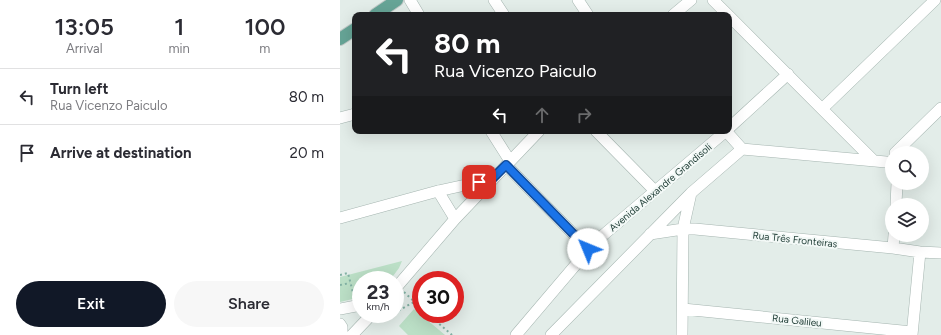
<!DOCTYPE html>
<meta charset="utf-8">
<style>
:root{--surface:#fff;--page:#f7f7f7;--text:#2b2b33;--muted:#7c7c81;--line:#e1e1e2;--accent:#111827}
body{margin:0;font-family:Figtree,sans-serif;background:var(--page);color:var(--text);height:100vh;display:flex;flex-direction:column;font-size:15px;white-space:nowrap}
*{box-sizing:border-box;margin:0}
p{font-size:13px;color:var(--muted)}
.icon{flex:none;width:22px;height:22px;fill:none;stroke:currentColor;stroke-width:2;stroke-linecap:round;stroke-linejoin:round}
.map{position:relative;flex:1;overflow:hidden}
.side{display:flex;flex-direction:column;background:var(--surface);width:340px}
.side>*{flex:none}
.hud{position:absolute;left:12px;top:12px;width:380px;height:122px;border-radius:8px;box-shadow:0 4px 16px #0002;background:#202124;color:#fff;overflow:hidden}
.tools{position:absolute;left:545px;top:146px;display:grid;gap:8px}
.tools a{display:grid;place-items:center;width:44px;height:44px;border-radius:50%;background:var(--surface);box-shadow:0 4px 16px #0002;font-size:20px}
.speed{position:absolute;left:12px;top:271px;display:flex;gap:8px;font-size:20px;font-weight:700;text-align:center}
.speed>*{display:grid;place-content:center;width:52px;height:52px;border-radius:50%;background:var(--surface);box-shadow:0 4px 16px #0002;line-height:1}
.speed small{font-size:10px;font-weight:400}
.speed .limit{border:6px solid #d22;background:#fff;color:#111}
.pin{position:absolute;display:grid;place-items:center;width:34px;height:34px;color:#fff;margin:-17px;border-radius:8px;box-shadow:0 2px 6px #0006}
.me{position:absolute;width:44px;margin:-22px;rotate:315deg;stroke-linejoin:round;filter:drop-shadow(0 0 3px #0008)}
.turn{display:flex;align-items:center;gap:14px;height:84px;padding:0 16px;font-size:18px}
.turn .icon{width:52px;height:52px;stroke-width:2.5}
.turn b{display:block;font-size:28px;line-height:34px}
.lanes{display:flex;align-items:center;height:38px;padding:0 16px;background:#0003;justify-content:center;gap:20px;direction:ltr}
.lanes .off{opacity:.35}
.eta{display:flex;justify-content:space-evenly;align-items:center;height:68px;text-align:center}
.eta b{font-size:24px;font-weight:600;line-height:28px}
.primary-button{display:flex;gap:8px;margin-top:auto;padding:8px 16px}
.primary-button a{flex:1;height:46px;border-radius:24px;background:var(--accent);color:#fff;font-size:16px;font-weight:600;line-height:46px;text-align:center}
.primary-button a+a{background:var(--page);color:var(--text)}
ul{padding:0;list-style:none}
li{display:flex;align-items:center;gap:12px;height:56px;padding:0 16px;border-top:1px solid var(--line)}
li div{flex:1}
li b{display:block;font-size:15px}
li em{font-style:normal}
main{display:flex;flex:1;min-height:0}
.map>svg:first-child{display:block}
.green{fill:#bbdfc6}
.lines{fill:none;stroke-linecap:round;stroke-linejoin:round}
.minor-casing{stroke:#a5b5b0;stroke-width:12}
.major-casing{stroke:#c1c9c7;stroke-width:14}
.path{stroke:#82b1a4;stroke-width:2;stroke-dasharray:2 3;stroke-linecap:butt}
.minor{stroke:#fff;stroke-width:11}
.major{stroke:#66a496;stroke-width:12}
.route-casing{stroke:#114b97;stroke-width:10}
.route{stroke:#1a73e8;stroke-width:7}
.labels{text-anchor:middle;stroke-width:4;stroke-linejoin:round;paint-order:stroke}
.street-label{font-size:10px;fill:#223f38;stroke:#f3f9f7}
</style>
<main>
<section class="side">
<div class="eta">
<div><b>13:05</b><p>Arrival</p></div>
<div><b>1</b><p>min</p></div>
<div><b>100</b><p>m</p></div>
</div>
<ul>
<li><svg class="icon" aria-label="left" viewBox="0 0 24 24"><path d="M17 20v-9H6M10 6l-5 5 5 5"/></svg><div><b>Turn left</b><p>Rua Vicenzo Paiculo</p></div><em>80 m</em></li>
<li><svg class="icon" aria-label="arrive" viewBox="0 0 24 24"><path d="M6 21V4h12l-3 4 3 4H6"/></svg><div><b>Arrive at destination</b></div><em>20 m</em></li>
</ul>
<div class="primary-button"><a>Exit</a><a>Share</a></div>
</section>
<div class="map">
<svg width="601" height="335" viewBox="0 0 601 335">
<rect width="100%" height="100%" fill="#e3ede9"/>
<path class="green" d="M62,261L59,268L50,280H21V297L0,302V277Z
M74,309L105,335H68L59,326Z"/>
<g class="lines">
<defs>
<path id="minor" d="M70,0L79,15
M154,0L164,15
M238,0L248,15
M373,0L388,15
M333,15L351,0
M389,16L534,161
M483,108L595,0
M0,118L15,114
M389,128L448,74
M151,131L170,161
M256,131L315,191
M386,131L402,149
M402,149L546,162
M555,153L601,108
M166,165L248,249
M98,191L115,219
M556,205L557,183
M0,218L98,191L153,179
M310,234L343,229H355L553,248L580,252L601,253
M553,248L554,235
M55,289L115,219L199,131
M0,309L21,305
M343,309L572,332
M0,324L2,327V335
M12,335L32,314
M176,335L255,242L386,131
M211,335L351,193L402,149
M342,335L343,229L351,193
M572,335L580,252"/>
<path id="major" d="M35,15L57,0
M0,39L15,29"/>
</defs>
<use href="#minor" class="minor-casing"/>
<use href="#major" class="major-casing"/>
<path class="path" d="M0,275L8,273L14,297
M0,285L10,283
M64,292L81,308
M55,307L60,299
M55,308L58,311L74,302
M88,314L112,335"/>
<use href="#minor" class="minor"/>
<use href="#major" class="major"/>
</g>
<g class="lines">
<defs>
<path id="route" d="M139,182L152,179L166,165L248,249"/>
</defs>
<use href="#route" class="route-casing"/>
<use href="#route" class="route"/>
</g>
<g class="labels">
<g class="street-label">
<text transform="translate(320 187) rotate(-40)" y="4">Avenida Alexandre Grandisoli</text>
<text transform="translate(455 239) rotate(6)" y="4">Rua Três Fronteiras</text>
<text transform="translate(457 320) rotate(6)" y="4">Rua Galileu</text>
</g>
</g>
</svg>
<div class="tools">
<a><svg class="icon" aria-label="search" viewBox="0 0 24 24"><circle cx="10" cy="10" r="6"/><path d="M15 15l6 6"/></svg></a>
<a><svg class="icon" aria-label="layers" viewBox="0 0 24 24"><path d="M12 4l9 5-9 5-9-5zM3 14l9 5 9-5"/></svg></a>
</div>
<div class="speed"><div>23<small>km/h</small></div><div class="limit">30</div></div>
<div class="pin" style="left:139px;top:182px;background:#d93025"><svg class="icon" aria-label="arrive" viewBox="0 0 24 24"><path d="M6 21V4h12l-3 4 3 4H6"/></svg></div>
<svg class="me" style="left:248px;top:249px" viewBox="-20 -20 40 40"><circle r="19" fill="#fff"/><path d="M0-13L10 11 0 6-10 11z" fill="#1a73e8"/></svg>
<div class="hud">
<div class="turn"><svg class="icon" aria-label="left" viewBox="0 0 24 24"><path d="M17 20v-9H6M10 6l-5 5 5 5"/></svg><div><b>80 m</b>Rua Vicenzo Paiculo</div></div>
<div class="lanes"><svg class="icon" aria-label="left" viewBox="0 0 24 24"><path d="M17 20v-9H6M10 6l-5 5 5 5"/></svg><svg class="icon off" aria-label="ahead" viewBox="0 0 24 24"><path d="M12 20V5M6 11l6-6 6 6"/></svg><svg class="icon off" aria-label="right" viewBox="0 0 24 24"><path d="M7 20v-9h11M14 6l5 5-5 5"/></svg></div>
</div>
</div>
</main>
